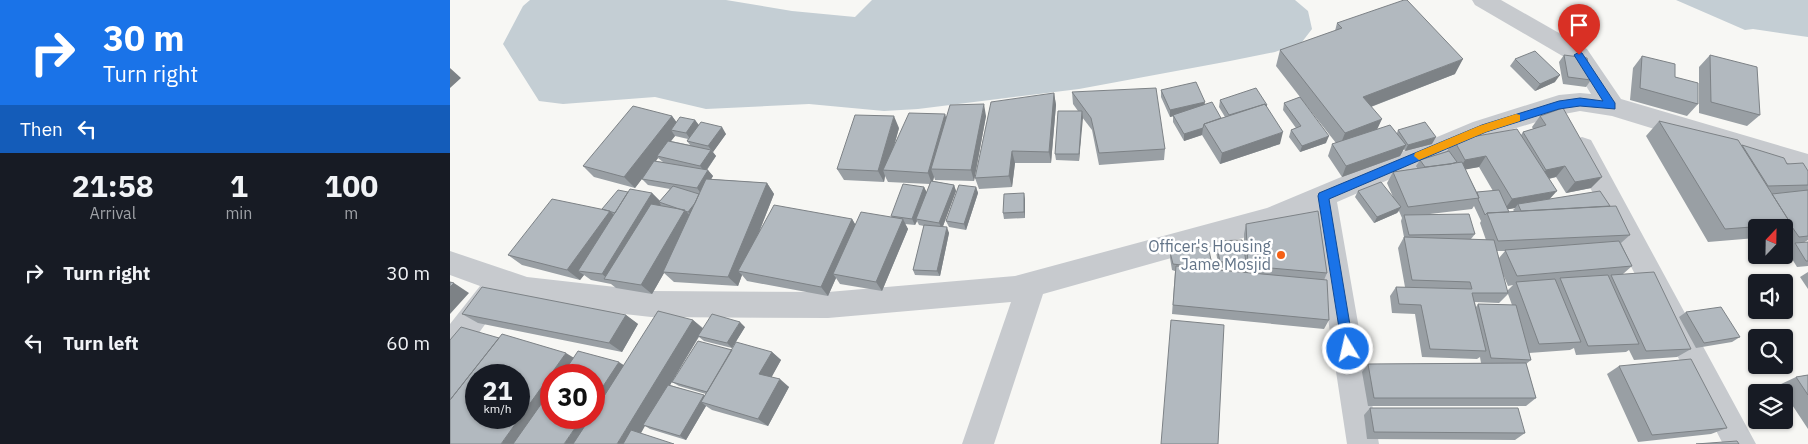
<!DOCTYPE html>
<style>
:root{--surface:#171b24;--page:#20242c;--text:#f1f3f6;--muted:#9ea1a6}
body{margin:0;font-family:"IBM Plex Sans",sans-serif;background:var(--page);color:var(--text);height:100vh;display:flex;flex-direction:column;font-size:19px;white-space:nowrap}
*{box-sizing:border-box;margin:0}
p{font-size:16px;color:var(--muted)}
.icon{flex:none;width:28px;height:28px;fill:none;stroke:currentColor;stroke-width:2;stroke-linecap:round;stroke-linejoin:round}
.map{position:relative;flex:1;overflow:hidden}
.panel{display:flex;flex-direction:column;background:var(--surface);width:450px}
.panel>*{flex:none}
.banner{background:#1a73e8;color:#fff;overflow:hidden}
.needle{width:32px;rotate:22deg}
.fabs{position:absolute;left:1298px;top:219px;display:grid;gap:10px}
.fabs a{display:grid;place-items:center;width:45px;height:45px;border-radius:5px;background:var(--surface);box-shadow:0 1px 4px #0004;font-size:25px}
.speed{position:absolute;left:15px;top:364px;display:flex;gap:10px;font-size:25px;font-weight:700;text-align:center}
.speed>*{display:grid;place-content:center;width:65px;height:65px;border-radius:50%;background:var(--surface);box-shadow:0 1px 4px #0004;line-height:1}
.speed small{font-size:12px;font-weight:400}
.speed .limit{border:8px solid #d22;background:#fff;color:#111}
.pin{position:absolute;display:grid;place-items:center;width:42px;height:42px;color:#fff;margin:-51px -21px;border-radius:50% 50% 50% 0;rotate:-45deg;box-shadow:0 0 5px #0007}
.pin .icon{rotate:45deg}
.me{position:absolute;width:55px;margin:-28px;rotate:351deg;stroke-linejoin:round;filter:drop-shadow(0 0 4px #0008)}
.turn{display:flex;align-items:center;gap:18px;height:105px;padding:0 20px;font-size:22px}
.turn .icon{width:65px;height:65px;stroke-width:2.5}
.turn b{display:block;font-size:35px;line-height:42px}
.then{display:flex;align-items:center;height:48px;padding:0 20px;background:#0003;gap:10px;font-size:19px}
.eta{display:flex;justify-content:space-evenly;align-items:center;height:85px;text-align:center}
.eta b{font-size:30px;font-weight:700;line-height:35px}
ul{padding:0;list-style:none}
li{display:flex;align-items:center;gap:15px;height:70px;padding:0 20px}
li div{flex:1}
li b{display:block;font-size:19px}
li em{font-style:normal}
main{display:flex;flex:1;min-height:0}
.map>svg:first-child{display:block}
.water{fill:#c4ced4}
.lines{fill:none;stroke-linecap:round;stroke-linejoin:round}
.street{fill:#c7cace;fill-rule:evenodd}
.wall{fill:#999fa4;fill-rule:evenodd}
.shaded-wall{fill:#7d8286}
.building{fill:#b2b9bf;stroke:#7d8286;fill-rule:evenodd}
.route{fill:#1a73e8;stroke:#114b97}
.slow{fill:#f59e0b}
.poi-dot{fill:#f56116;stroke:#fff;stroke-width:2}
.labels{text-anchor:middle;stroke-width:5;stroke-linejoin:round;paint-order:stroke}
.poi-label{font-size:16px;fill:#637488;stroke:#fff;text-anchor:end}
</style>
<main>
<section class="panel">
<div class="banner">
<div class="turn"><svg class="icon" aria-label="right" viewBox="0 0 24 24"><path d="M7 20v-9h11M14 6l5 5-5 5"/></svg><div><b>30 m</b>Turn right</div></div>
<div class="then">Then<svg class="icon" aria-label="left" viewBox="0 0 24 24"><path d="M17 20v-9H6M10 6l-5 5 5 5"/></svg></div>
</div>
<div class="eta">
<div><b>21:58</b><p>Arrival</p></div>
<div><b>1</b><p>min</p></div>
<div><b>100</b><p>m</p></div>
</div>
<ul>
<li><svg class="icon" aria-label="right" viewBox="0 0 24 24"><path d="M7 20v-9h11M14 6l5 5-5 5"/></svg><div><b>Turn right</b></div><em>30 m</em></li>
<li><svg class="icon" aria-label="left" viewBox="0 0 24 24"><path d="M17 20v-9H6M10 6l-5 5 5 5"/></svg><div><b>Turn left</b></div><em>60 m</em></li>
</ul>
</section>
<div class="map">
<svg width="1358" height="444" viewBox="0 0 1358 444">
<rect width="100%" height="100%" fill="#f7f7f4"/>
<path class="water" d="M80,0H276L342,11L405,17L422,0H845L858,11L862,29L852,42L825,52L780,61L629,89L468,109L434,111L359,104L256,109L205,97L113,104L89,101L53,44L73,6Z
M1226,0H1358V37L1303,29L1295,30Z"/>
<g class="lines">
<path class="street" d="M1022,0H1051L1137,49L1171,99L1358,154V176L1162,116L1130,111L1109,115L1040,136L887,202L929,444H897L862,213L821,230L593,294L544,444H512L561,302L378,318L201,317L77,303L56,295L11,358L0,362V324L30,286L0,275V251L77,277L201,291L378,292L565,276L817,208L1023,122L1109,95L1130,93L1141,94L1121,61L1025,5Z
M1132,137L1141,140L1306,444H1273L1119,147L1123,140Z"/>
</g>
<path class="wall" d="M887,23L1005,74L921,107L927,129L947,133L948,130L982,144L955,151L954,149L950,156L892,177L878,156L882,144L886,143L852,100L876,143L850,152L839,137L841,130L846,128L833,110L834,103L850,97L826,66L830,50L885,31Z
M1114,55L1141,80L1136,87L1113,84L1109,62Z
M1260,55L1310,115L1297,126L1249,113V67Z
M1192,56L1225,77L1248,104L1237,116L1180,100L1183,68Z
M1065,59L1105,82L1085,91L1060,66Z
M711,90L755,105L771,118L775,117L769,107L770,100L817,105V107L830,144L770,164L752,135L734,141L723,122V116L720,117L711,97Z
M622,92L715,149L714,160L649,165L642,130L632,117L629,161L606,160L605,154L628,111L623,104Z
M604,93L606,105L601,163H565L562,187L529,189L525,178Z
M495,114L496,118L536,116L524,181L485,180L484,177L483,181L504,185L506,191L493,226L499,233L490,276L465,275L463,270L474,226L469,225L467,221L465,225L455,224L458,229L432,291L390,284L386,278L378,296L297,281L292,275L288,286L224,282L214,273L202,294L166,288L161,284L141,280L134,275L130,280L72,265L58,255L153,210L178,192L202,193L210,201L220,189L198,185L192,179L194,176L185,188L144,177L133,166L222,116L226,122L245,120L249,125L276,134L263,152L266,156L257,170L263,176L261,179L317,183L324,194L310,230L402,219L405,224L441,217L474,187L477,193L480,184L438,182L435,176L434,182L394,180L387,169L449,128L444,146ZM225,136L238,139L237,141L240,145L221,141ZM208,158L213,162L206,161Z
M1090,116L1141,188L1116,193L1106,177L1099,179L1100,199L1160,206L1180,235L1171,243L1182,266L1173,274L1241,349L1227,357L1184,360L1179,350L1176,352L1126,355L1124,348L1120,350L1079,353L1081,360L1076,364L1086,398L1076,406H918L912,372L918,364L1031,363L1030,357L1027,359L972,357L965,314L942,313L940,296L946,287H955L948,248L954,237L951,221L952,218L949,211L947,213L924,223L905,197L908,191L943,197L937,183L943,172L967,168L966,166L970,160L997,151L1004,140L1071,135L1073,132L1083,129L1082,127ZM1029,167L1043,191L1027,192L1015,169ZM1024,206L1031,221L1030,223L1036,240L1021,239L1025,234L980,214L1022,209ZM1065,208L1063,210L1064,211L1059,212L1057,209ZM1047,251H1055L1049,258ZM1053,274L1058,286L1063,285L1057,291ZM1058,294L1062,305L1028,304L1026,307L1025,302L1049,303Z
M1209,121L1292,145L1358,171V240L1353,243L1358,242V266L1347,267L1336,249L1340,247H1334V228H1306V238L1258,242L1196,136Z
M526,187L528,193L516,230L499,227L496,221Z
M575,199V218L554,219L553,213Z
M796,224L877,273L874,280L879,320L874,329L722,314L725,271L722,270L720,258V252L763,269L795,272V264L794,266L769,268L765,247L766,241L794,253V234Z
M1358,272V289L1350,277Z
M1236,312L1290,337L1282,342L1246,348L1229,317Z
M12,314L176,315L188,324L172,352L28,323Z
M243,320L253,328L295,327L282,348L254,341L249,337L220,385L255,396L256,394L229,386L222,382L282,350L322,352L331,360L321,377L339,387L318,426L262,410L256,406L236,440L200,429L195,426L0,444L49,338L124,358L174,365Z
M1169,366L1277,428L1261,434L1188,442L1157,374Z
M1358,375V429L1329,385L1346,377Z
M920,408L1075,433L1065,440L917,439L914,415Z"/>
<path class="shaded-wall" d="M1013,59L1005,74L907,112L913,97Z
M0,68L11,78L0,88Z
M1110,75L1105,82L1085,91L1090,84Z
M604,93L606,105L601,163L599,152Z
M755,102L754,109L720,117V110Z
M534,104L536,116L524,181L521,170Z
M632,111L633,118L629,161V154Z
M495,114L498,125L481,169L484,177L482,184L478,173Z
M222,116L231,128L221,130L225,136L209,156H207L208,158L185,188L174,177Z
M444,116L449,128L437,171L433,170L435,176L434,182L428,171Z
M932,119L925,134L889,148L895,133Z
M245,120L250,127L241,140L236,133Z
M272,127L276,134L263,152L258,146Z
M753,128L752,135L734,141V134Z
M833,132L830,144L770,164L772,153Z
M879,136L876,143L850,152L852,146Z
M986,137L982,144L955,151L958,145Z
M956,145L950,156L892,177L896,166Z
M261,150L266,156L255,172L250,166Z
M562,151L565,163L562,187L559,176Z
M1036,156L1029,167L1008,171L1015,160Z
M1115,166L1106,177L1087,181L1096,170Z
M258,170L263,176L252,195L247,188Z
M1152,177L1141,188L1116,193L1125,182Z
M317,183L324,194L293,272L288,271L292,275L288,286L278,277Z
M504,185L506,191L492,229L489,223Z
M474,187L477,193L466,219L467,221L465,225L462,219Z
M526,187L528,193L516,230L514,224Z
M1107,191L1097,202L1068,204L1065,208L1054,210L1062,199Z
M202,193L212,203L209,202L211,205L166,281L158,279L152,274Z
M574,193L575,199V218L574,212Z
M251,195L244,218L238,212Z
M951,207L947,213L924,223L927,217Z
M235,210L245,221L213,272L214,273L202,294L191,285Z
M160,211L171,222L128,271L134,275L130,280L117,270Z
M402,219L408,229L383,274L386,278L378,296L371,287Z
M453,219L458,229L432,291L426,282Z
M497,227L499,233L490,276L487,271Z
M4,283L19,293L0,314V287Z
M176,315L188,324L172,352L159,343Z
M243,320L253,329L196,426L193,425L195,426L185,444H167Z
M290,322L295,327L282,348L277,343Z
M322,352L331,360L319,382L309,374Z
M116,353L134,364L126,375H101V410L77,444H51Z
M169,362L181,370L133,444H114L132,418H144V400Z
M330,379L339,387L318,426L308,419Z
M254,395L260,400L251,402L256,406L236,440L230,436Z"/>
<path class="building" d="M954,0H957L1013,59L913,97L932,119L895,133L830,50L892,28L887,23Z
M1085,51L1110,75L1090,84L1065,59Z
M1114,55L1137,58L1141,80L1118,77Z
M1260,55L1307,67L1310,115L1261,102Z
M1192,56L1225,64V77L1248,83V104L1190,88Z
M746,82L755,102L720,110L711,90Z
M706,88L715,149L649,153L641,118L622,92Z
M806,88L817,105L816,106L815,104L779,115L770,100Z
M604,93L599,152L562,151L559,176L525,178L541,102Z
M850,97L879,136L852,146L841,130L851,126L834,103Z
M762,102L771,118L754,124L753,128L734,134L723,115Z
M534,104L521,170L481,169L500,105Z
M815,104L833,132L772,153L754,124Z
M183,106L222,116L174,177L133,166Z
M1113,108L1152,177L1125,182L1115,166L1096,170L1073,132L1096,125L1090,116Z
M608,111H632L629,154H605Z
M459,113L495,114L478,173L433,170Z
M405,115L444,116L428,171L387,169Z
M230,117L245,120L236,133L221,130Z
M1209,121L1288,140L1341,224L1275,229Z
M251,122L272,127L258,146L237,141Z
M975,122L986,137L958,145L948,130Z
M940,125L956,145L896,166L882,144Z
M1067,129L1107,191L1062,199L1036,156L1015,160L1004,140Z
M218,141L261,150L250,166L207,156Z
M1292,145L1334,158L1337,164L1353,163L1358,171V185L1318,186Z
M999,151L1007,162L1001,164L975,167L970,160Z
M204,161L258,170L247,188L192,179Z
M1012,162L1029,198L958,207L943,172Z
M256,179L317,183L278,277L213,272Z
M481,181L504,185L489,223L466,219Z
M931,182L951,207L927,217L908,191Z
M453,184L474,187L462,219L441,216Z
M509,185L526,187L514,224L496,221Z
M223,186L249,194L245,203L238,212L209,202Z
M180,189L202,193L152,274L128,271Z
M168,190L178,192L165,213L152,209Z
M1049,190L1059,212L1037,213L1035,215L1028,199L1029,198L1027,192Z
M1358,190V236L1349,237L1340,224H1341L1322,194Z
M1150,191L1160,206L1071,211L1068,204Z
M574,193V212L553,213L554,194Z
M102,199L160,211L117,270L58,255Z
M201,204L235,210L191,285L154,279Z
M324,205L402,219L371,287L288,271Z
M1166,206L1180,235L1048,241L1037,213Z
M868,211L877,273L798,266L796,224Z
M411,212L453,219L426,282L383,274Z
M1019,214L1025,234L959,235L954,215Z
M474,225L497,227L487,271L463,270Z
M954,237L1044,240L1058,293H1022L1036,351L980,349L971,305L949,304L946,287L1022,289L1020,282L962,280Z
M792,240L796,261L770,262L766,241Z
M1169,241L1182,266L1067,276L1055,250Z
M1358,242V261H1356L1345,243Z
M758,246L763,269L723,264L720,252Z
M726,266L877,280L879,320L723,305Z
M1204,272L1241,349L1196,351L1161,275Z
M1158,275L1189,344L1138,346L1110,278Z
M1105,279L1131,342L1089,344L1066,282Z
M0,282L4,283L0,287Z
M32,287L176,315L159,343L12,314Z
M1028,304L1066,305L1081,360L1041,358Z
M1271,307L1290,337L1254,343L1236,312Z
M208,311L243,320L167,444H123L140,418H144V412Z
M262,314L290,322L277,343L248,336Z
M721,320L774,325L768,444H711Z
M11,327L49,338L0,400V340Z
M52,334L116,353L51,444H0V400ZM26,375H69V418H26Z
M248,341L282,350L257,392L222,382Z
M286,342L322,352L309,374L330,379L308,419L251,402Z
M128,351L169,362L144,400V375H112Z
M1241,359L1277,428L1202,435L1169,366Z
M1076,363L1086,398H924L918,364Z
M1358,375V395L1346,377Z
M218,385L254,395L230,436L193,425Z
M101,390V418H132L114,444H63Z
M920,408H1068L1075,433L924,432Z
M181,430L224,444H173Z
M1287,441L1289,444H1246Z"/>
<path class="route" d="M1129,52L1132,53L1165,103V109L1130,106L1109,109L1036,132L879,199L904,349L902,353H893L868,196L869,193L1032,125L1109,101L1130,98L1153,101L1124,55Z"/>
<path class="slow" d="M1066,114L1070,115V121L1036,132L969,160L964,156L965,153L1029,126Z"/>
<circle class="poi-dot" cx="831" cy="255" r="5"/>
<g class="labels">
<g class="poi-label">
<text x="821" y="252">Officer's Housing<tspan x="821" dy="18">Jame Mosjid</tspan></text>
</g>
</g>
</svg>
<div class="fabs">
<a><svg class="needle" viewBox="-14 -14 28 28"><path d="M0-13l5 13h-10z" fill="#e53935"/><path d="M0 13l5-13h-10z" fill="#9ea1a6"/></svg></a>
<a><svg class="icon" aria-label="sound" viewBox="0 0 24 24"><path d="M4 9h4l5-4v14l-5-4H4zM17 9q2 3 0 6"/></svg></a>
<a><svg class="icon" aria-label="search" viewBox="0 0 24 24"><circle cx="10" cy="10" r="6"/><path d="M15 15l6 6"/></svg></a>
<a><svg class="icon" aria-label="layers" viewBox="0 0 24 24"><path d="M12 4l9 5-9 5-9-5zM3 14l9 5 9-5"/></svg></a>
</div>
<div class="speed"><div>21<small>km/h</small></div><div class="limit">30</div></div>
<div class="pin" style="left:1129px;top:55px;background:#d93025"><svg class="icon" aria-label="arrive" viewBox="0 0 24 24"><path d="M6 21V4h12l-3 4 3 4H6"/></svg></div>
<svg class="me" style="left:898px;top:349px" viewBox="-20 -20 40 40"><circle r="17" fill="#1a73e8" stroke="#fff" stroke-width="3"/><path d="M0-11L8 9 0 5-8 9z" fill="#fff"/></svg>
</div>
</main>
